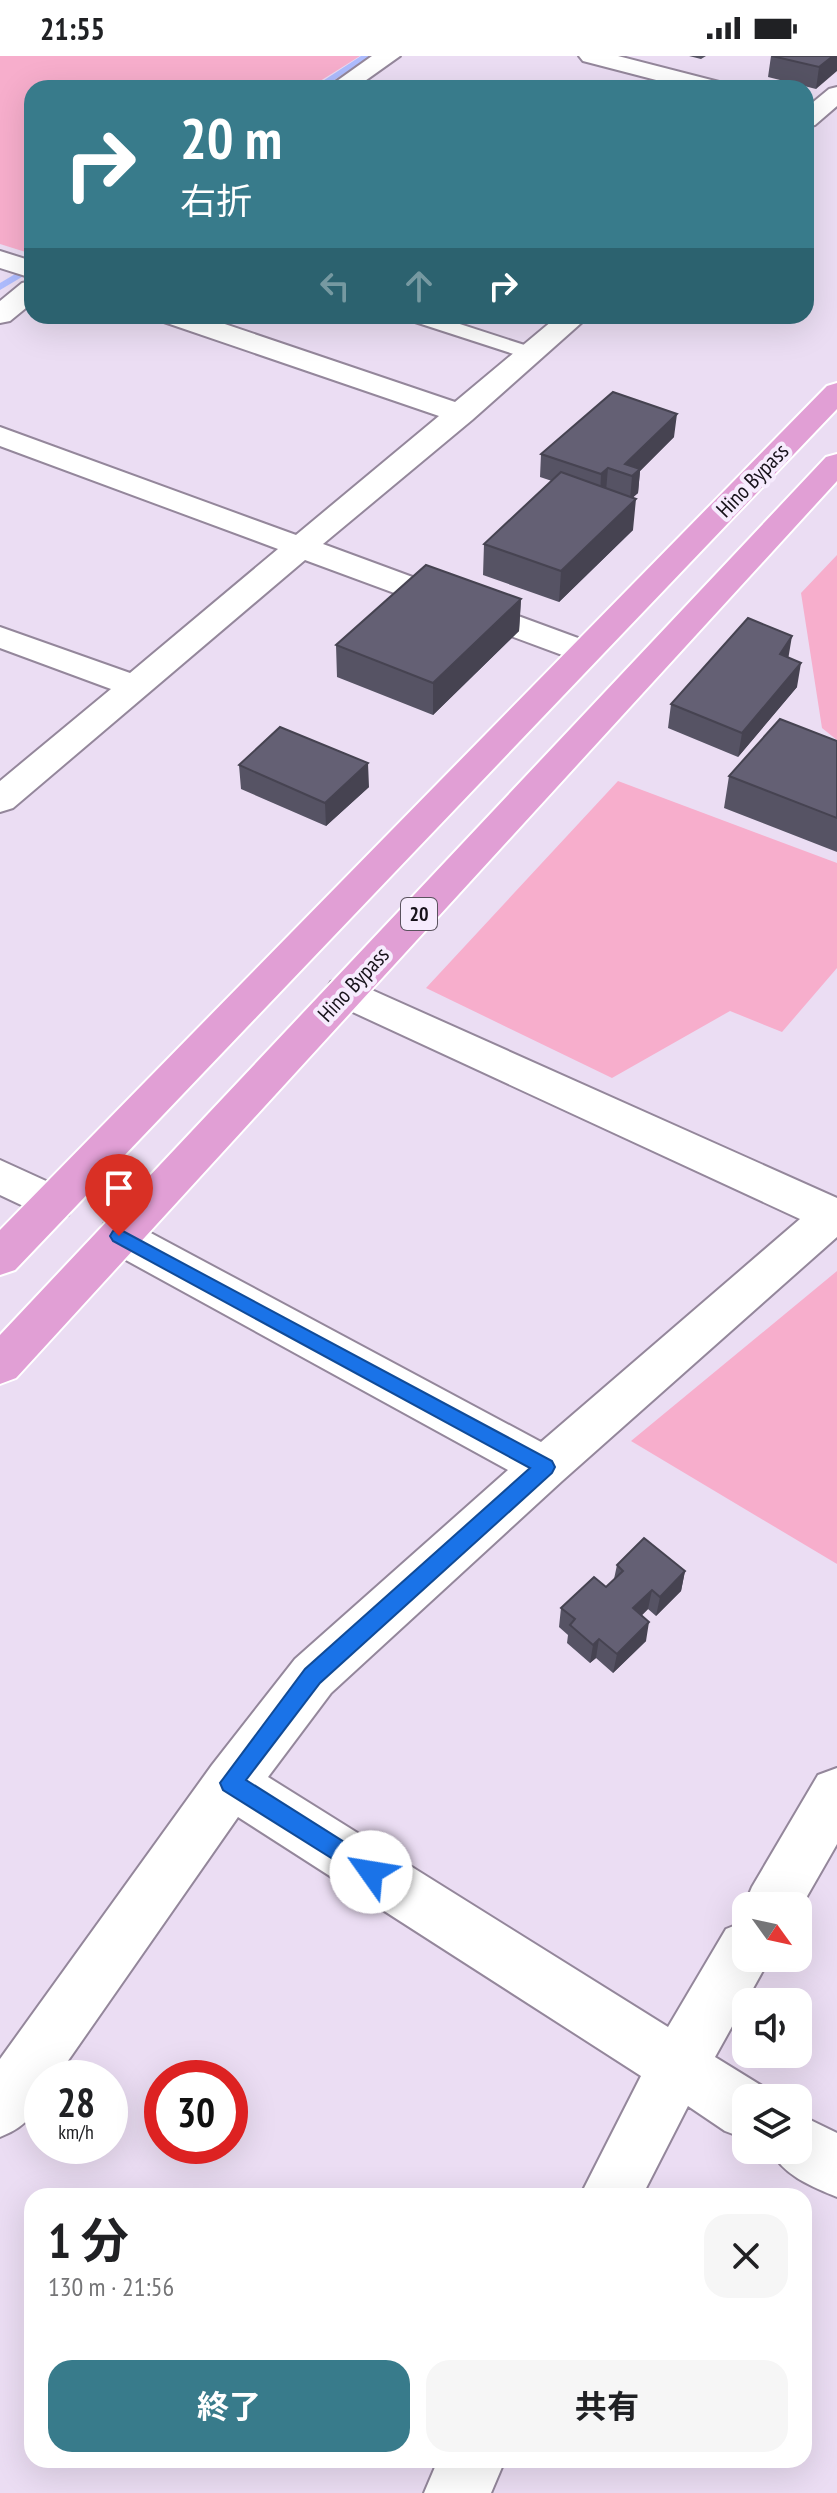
<!DOCTYPE html>
<html lang="ja">
<meta charset="utf-8">
<style>
:root{--surface:#fff;--page:#f6f6f6;--text:#202124;--muted:#757577;--accent:#387b8b}
body{margin:0;font-family:"PT Sans Narrow","Noto Sans JP",sans-serif;background:var(--page);color:var(--text);height:100vh;display:flex;flex-direction:column;font-size:30px;white-space:nowrap}
*{box-sizing:border-box;margin:0}
p{font-size:26px;color:var(--muted)}
.icon{flex:none;width:44px;height:44px;fill:none;stroke:currentColor;stroke-width:2;stroke-linecap:round;stroke-linejoin:round}
.map{position:relative;flex:1;overflow:hidden}
.details{position:absolute;left:24px;top:2132px;width:788px;height:280px;display:flex;flex-direction:column;background:var(--surface);border-radius:24px;box-shadow:0 8px 32px #0002}
.details>*{flex:none}
.hud{position:absolute;left:24px;top:24px;width:790px;height:244px;border-radius:24px;box-shadow:0 8px 32px #0002;background:#387b8b;color:#fff;overflow:hidden}
.needle{width:52px;rotate:123deg}
.fabs{position:absolute;left:732px;top:1836px;display:grid;gap:16px}
.fabs a{display:grid;place-items:center;width:80px;height:80px;border-radius:16px;background:var(--surface);box-shadow:0 8px 32px #0002;font-size:40px}
.speed{position:absolute;left:24px;top:2004px;display:flex;gap:16px;font-size:40px;font-weight:700;text-align:center}
.speed>*{display:grid;place-content:center;width:104px;height:104px;border-radius:50%;background:var(--surface);box-shadow:0 8px 32px #0002;line-height:1}
.speed small{font-size:20px;font-weight:400}
.speed .limit{border:12px solid #d22;background:#fff;color:#111}
.pin{position:absolute;display:grid;place-items:center;width:68px;height:68px;color:#fff;margin:-82px -34px;border-radius:50% 50% 50% 0;rotate:-45deg;box-shadow:0 0 8px #0007}
.pin .icon{rotate:45deg}
.me{position:absolute;width:88px;margin:-44px;rotate:302deg;stroke-linejoin:round;filter:drop-shadow(0 0 6px #0008)}
.turn{display:flex;align-items:center;gap:28px;height:168px;padding:0 24px;font-size:36px}
.turn .icon{width:104px;height:104px;stroke-width:2.5}
.turn b{display:block;font-size:56px;line-height:68px}
.lanes{display:flex;align-items:center;height:76px;padding:0 24px;background:#0003;justify-content:center;gap:40px;direction:ltr}
.lanes .off{opacity:.35}
.round{display:grid;place-items:center;flex:none;width:84px;height:84px;border-radius:24px;background:var(--page)}
.head{display:flex;align-items:center;justify-content:space-between;height:136px;padding:0 24px}
h1{font-size:48px;font-weight:700;line-height:60px}
.action{display:flex;gap:16px;margin-top:auto;padding:16px 24px}
.action a{flex:1;height:92px;border-radius:24px;background:var(--accent);color:#fff;font-size:32px;font-weight:700;line-height:92px;text-align:center}
.action a+a{background:var(--page);color:var(--text)}
.status{display:flex;justify-content:space-between;align-items:center;height:56px;padding:0 40px;background:var(--surface);direction:ltr}
.status svg{height:22px;fill:currentColor}
.map>svg:first-child{display:block}
.green{fill:#f7aecc}
.lines{fill:none;stroke-linecap:round;stroke-linejoin:round}
.stream{fill:#aebcfe;fill-rule:evenodd}
.lane-casing{stroke:#94879b;stroke-width:4}
.street-casing{stroke:#94879b;stroke-width:4}
.highway-casing{stroke:#fff;stroke-width:4}
.lane{fill:#fff;fill-rule:evenodd}
.street{fill:#fff;fill-rule:evenodd}
.highway{fill:#e19fd5;fill-rule:evenodd}
.wall{fill:#565364}
.shaded-wall{fill:#464351}
.building{fill:#646074;stroke:#464351;stroke-width:2}
.route{fill:#1a73e8;stroke:#114b97;stroke-width:2}
.labels{text-anchor:middle;stroke-width:8;stroke-linejoin:round;paint-order:stroke}
.shield{fill:#f6ebfd;stroke:#5a535e;stroke-width:2}
.shield-label{font-size:20px;font-weight:bold;fill:#17121a}
.street-label{font-size:22px;fill:#17121a;stroke:#f6ebfd}
</style>
<div class="status"><b>21:55</b><svg viewBox="0 0 49 12"><path d="M0 12V9h3v3zM5 12V6h3v6zM10 12V3h3v9zM15 12V0h3v12zM26 1h20v11H26zM47 4h2v5h-2z"/></svg></div>
<div class="map">
<svg width="837" height="2437" viewBox="0 0 837 2437">
<rect width="100%" height="100%" fill="#ebddf3"/>
<path class="green" d="M0,0H360L309,32H32V198L0,188Z
M837,499V684L822,672L801,537Z
M618,725L837,807V912L782,976L730,955L612,1022L426,932Z
M837,1215V1508L631,1385Z"/>
<g class="lines">
<path class="stream" d="M361,0H371L322,32H312Z
M32,208V215L0,234V227Z"/>
<defs>
<path id="lane" d="M407,260H435L540,294L543,298L540,302H526L409,264Z"/>
<path id="street" d="M372,0H400L355,32H327Z
M579,0H618L723,27L727,32H687L583,5Z
M837,31V50L815,69L806,71V52L829,33Z
M0,195L32,205V222L0,212Z
M32,225V247L10,265L0,267V245L22,227Z
M160,260H201L455,346L558,260H589L472,364L323,488L597,589L602,596L597,603L585,606L573,603L305,504L13,752L0,756V725L111,633L0,592V571L130,617L278,493L0,390V371L296,479L439,360L164,266Z
M345,922L837,1142V1181L562,1425L331,1637L268,1721L668,1971L726,1873L746,1865V1902H770L715,2001L767,2033L770,2042H746V2083L725,2075L688,2050L642,2140H580L641,2020L238,1761L56,2022H42C42,2053 28,2070 0,2081V2003L212,1709L295,1603L508,1414L104,1192L97,1180L104,1168L119,1163L134,1168L541,1386L800,1163L331,946L325,936L331,926Z
M0,1104L68,1135L74,1147L68,1159L53,1164L0,1139Z
M837,1712V1788L798,1856V1850H746V1856L744,1850L752,1831L818,1719Z
M798,2058L837,2077V2141C813,2131 782,2119 771,2094H798Z
M438,2404H505L491,2437H424Z"/>
<path id="highway" d="M837,327V353L15,1214L0,1219V1174L827,330Z
M837,398V425L16,1322L0,1328V1279L826,401Z"/>
</defs>
<use href="#lane" class="lane-casing"/>
<use href="#street" class="street-casing"/>
<use href="#highway" class="highway-casing"/>
<use href="#lane" class="lane"/>
<use href="#street" class="street"/>
<use href="#highway" class="highway"/>
</g>
<path class="wall" d="M689,0H706L701,3Z
M771,0H837L816,33L768,21Z
M674,381L640,415L638,437L632,442L633,474L559,546L483,519L484,488L552,425L540,421L541,398Z
M521,543L519,575L433,659L337,621L336,589Z
M788,602L797,631L738,701L668,672L671,648Z
M837,685V796L724,752L729,720Z
M239,709L369,731L326,770L241,733Z
M617,1509L685,1515L681,1535L656,1560L648,1553L642,1559L646,1585L613,1617L596,1602L590,1607L567,1587L568,1579L559,1571L561,1552L606,1531L614,1523Z"/>
<path class="shaded-wall" d="M833,0H837V15L816,33L819,11Z
M677,358L674,381L640,415L638,437L630,444L632,420L625,408Z
M608,412L606,435L600,442L601,418Z
M636,443L633,474L559,546L561,515Z
M521,543L519,575L433,659V627Z
M792,580L788,604L780,598Z
M801,607L797,631L738,701L742,677Z
M368,707L369,731L326,770L325,747Z
M685,1515L681,1535L656,1560L660,1541Z
M652,1534L648,1553L630,1571L633,1552Z
M649,1566L646,1585L613,1617L617,1598Z
M599,1583L596,1602L590,1607L593,1589Z"/>
<path class="building" d="M772,0H833L819,11Z
M613,336L677,358L625,408L640,413L632,420L608,412L601,418L541,398Z
M561,416L636,443L561,515L484,488Z
M426,509L521,543L433,627L336,589Z
M748,562L792,580L780,598L801,607L742,677L671,648Z
M780,663L837,685V762L729,720Z
M280,671L368,707L325,747L239,709Z
M644,1482L685,1515L660,1541L652,1534L633,1552L649,1566L617,1598L599,1583L593,1589L570,1569L575,1563L561,1552L594,1521L606,1531L623,1515L617,1509Z"/>
<path class="route" d="M119,1173L552,1405L555,1411L552,1417L320,1627L246,1724L379,1808L383,1816L379,1824L371,1827L223,1734L220,1727L305,1613L530,1412L113,1185L110,1180L113,1175Z"/>
<g class="labels">
<rect class="shield" x="401" y="842" width="36" height="32" rx="6"/>
<g class="shield-label">
<text x="419" y="865">20</text>
</g>
<g class="street-label">
<text transform="translate(752 424) rotate(-46)" y="8">Hino Bypass</text>
<text transform="translate(353 928) rotate(-47)" y="8">Hino Bypass</text>
</g>
</g>
</svg>
<div class="fabs">
<a><svg class="needle" viewBox="-14 -14 28 28"><path d="M0-13l5 13h-10z" fill="#e53935"/><path d="M0 13l5-13h-10z" fill="#757577"/></svg></a>
<a><svg class="icon" aria-label="sound" viewBox="0 0 24 24"><path d="M4 9h4l5-4v14l-5-4H4zM17 9q2 3 0 6"/></svg></a>
<a><svg class="icon" aria-label="layers" viewBox="0 0 24 24"><path d="M12 4l9 5-9 5-9-5zM3 14l9 5 9-5"/></svg></a>
</div>
<div class="speed"><div>28<small>km/h</small></div><div class="limit">30</div></div>
<div class="pin" style="left:119px;top:1180px;background:#d93025"><svg class="icon" aria-label="arrive" viewBox="0 0 24 24"><path d="M6 21V4h12l-3 4 3 4H6"/></svg></div>
<svg class="me" style="left:371px;top:1816px" viewBox="-20 -20 40 40"><circle r="19" fill="#fff"/><path d="M0-13L10 11 0 6-10 11z" fill="#1a73e8"/></svg>
<div class="hud">
<div class="turn"><svg class="icon" aria-label="right" viewBox="0 0 24 24"><path d="M7 20v-9h11M14 6l5 5-5 5"/></svg><div><b>20 m</b>右折</div></div>
<div class="lanes"><svg class="icon off" aria-label="left" viewBox="0 0 24 24"><path d="M17 20v-9H6M10 6l-5 5 5 5"/></svg><svg class="icon off" aria-label="ahead" viewBox="0 0 24 24"><path d="M12 20V5M6 11l6-6 6 6"/></svg><svg class="icon" aria-label="right" viewBox="0 0 24 24"><path d="M7 20v-9h11M14 6l5 5-5 5"/></svg></div>
</div>
<section class="details">
<div class="head"><div><h1>1 分</h1><p>130 m · 21:56</p></div><a class="round"><svg class="icon" aria-label="close" viewBox="0 0 24 24"><path d="M6 6l12 12M18 6L6 18"/></svg></a></div>
<div class="action"><a>終了</a><a>共有</a></div>
</section>
</div>
